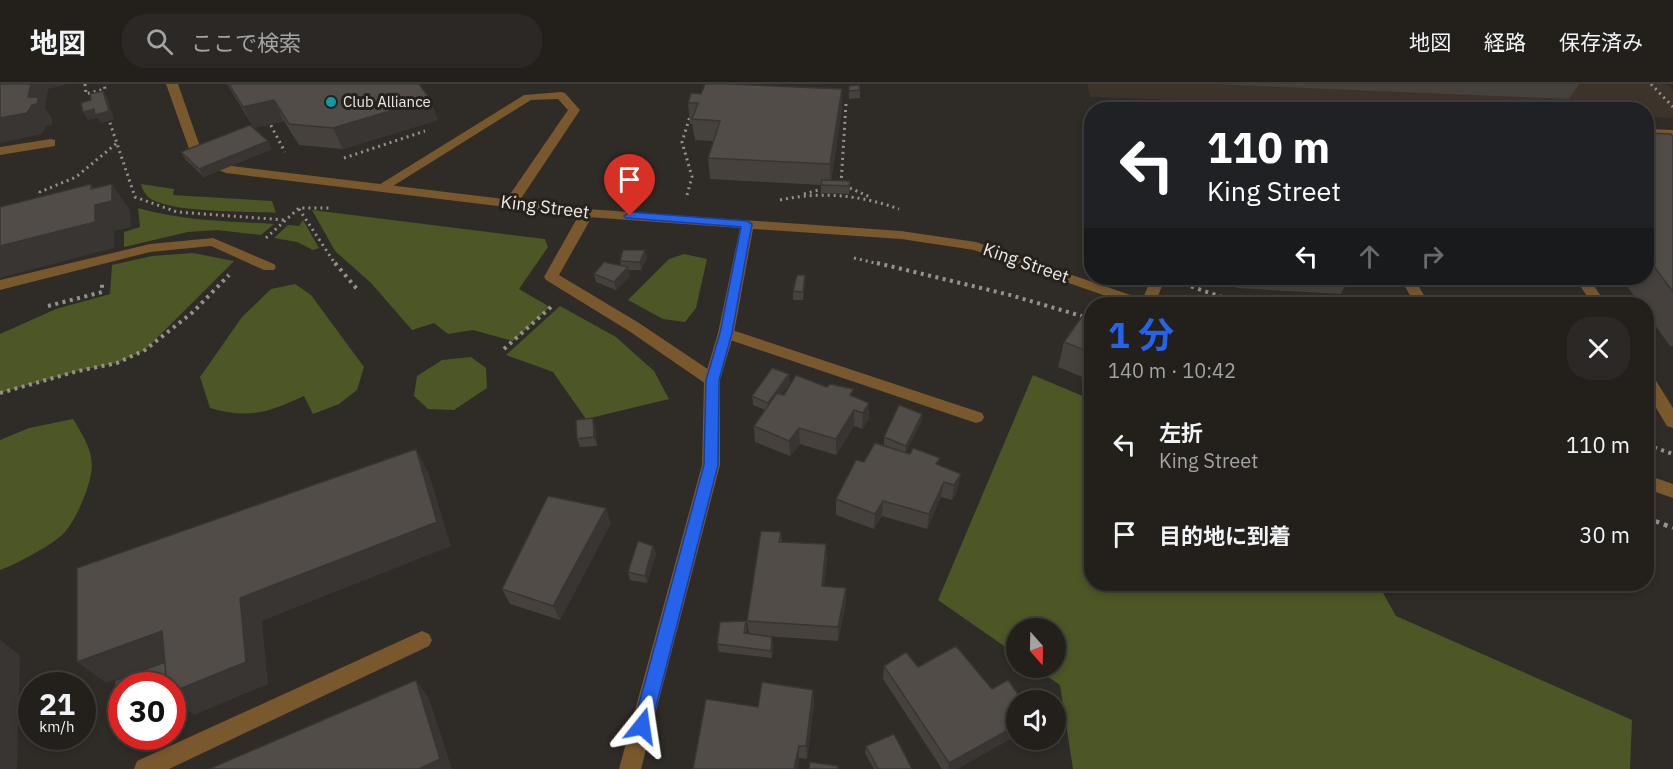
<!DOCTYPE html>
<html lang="ja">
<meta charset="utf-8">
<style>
:root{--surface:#23201c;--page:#2b2825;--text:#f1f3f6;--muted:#a3a3a3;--line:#403e3b;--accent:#2563eb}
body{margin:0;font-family:"IBM Plex Sans","Noto Sans JP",sans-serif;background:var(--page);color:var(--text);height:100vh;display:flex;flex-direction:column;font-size:22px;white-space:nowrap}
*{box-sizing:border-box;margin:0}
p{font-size:20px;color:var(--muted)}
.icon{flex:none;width:33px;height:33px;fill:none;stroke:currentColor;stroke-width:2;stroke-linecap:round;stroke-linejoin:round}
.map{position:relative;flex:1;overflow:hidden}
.side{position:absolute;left:1084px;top:213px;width:570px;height:294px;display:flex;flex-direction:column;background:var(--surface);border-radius:24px;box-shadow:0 3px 9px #0003,0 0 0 2px var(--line)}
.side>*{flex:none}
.hud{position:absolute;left:1084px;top:18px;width:570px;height:183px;border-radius:24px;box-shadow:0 3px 9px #0003,0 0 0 2px var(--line);background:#202124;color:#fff;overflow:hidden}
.needle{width:39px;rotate:160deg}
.controls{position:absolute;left:1006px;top:534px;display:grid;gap:12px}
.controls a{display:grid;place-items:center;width:60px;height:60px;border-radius:50%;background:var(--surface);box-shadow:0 3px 9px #0003,0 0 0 2px var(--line);font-size:30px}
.speed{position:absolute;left:18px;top:588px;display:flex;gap:12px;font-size:30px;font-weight:700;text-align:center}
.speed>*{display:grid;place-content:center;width:78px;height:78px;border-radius:50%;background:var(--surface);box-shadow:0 3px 9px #0003,0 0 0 2px var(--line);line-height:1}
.speed small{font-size:15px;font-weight:400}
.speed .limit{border:9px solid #d22;background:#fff;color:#111}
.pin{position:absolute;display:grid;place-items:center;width:51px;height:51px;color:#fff;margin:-62px -26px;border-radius:50% 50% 50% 0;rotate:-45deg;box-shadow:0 0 6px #0007}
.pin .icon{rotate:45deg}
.me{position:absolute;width:66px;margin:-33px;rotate:15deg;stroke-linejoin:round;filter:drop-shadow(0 0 4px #0008)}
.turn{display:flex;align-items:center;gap:21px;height:126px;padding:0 24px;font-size:27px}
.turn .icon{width:78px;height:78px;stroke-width:2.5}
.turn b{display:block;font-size:42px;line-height:51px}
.lanes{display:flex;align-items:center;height:57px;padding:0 24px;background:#0003;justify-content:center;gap:30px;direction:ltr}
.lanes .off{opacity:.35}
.round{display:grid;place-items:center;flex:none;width:63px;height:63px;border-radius:24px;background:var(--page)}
.overview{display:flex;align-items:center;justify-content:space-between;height:102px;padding:0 24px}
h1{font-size:36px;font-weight:700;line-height:45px;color:var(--accent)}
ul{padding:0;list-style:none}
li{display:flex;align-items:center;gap:18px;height:90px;padding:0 24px}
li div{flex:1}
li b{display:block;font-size:22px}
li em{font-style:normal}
header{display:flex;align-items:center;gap:36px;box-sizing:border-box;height:84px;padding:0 30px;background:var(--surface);border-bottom:2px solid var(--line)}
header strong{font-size:28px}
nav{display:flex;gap:33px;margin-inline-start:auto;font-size:21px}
.search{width:420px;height:54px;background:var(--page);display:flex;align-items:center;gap:15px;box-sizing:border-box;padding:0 21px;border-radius:24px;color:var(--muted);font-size:22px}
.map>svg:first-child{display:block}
.built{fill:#3c332a}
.green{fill:#4d5625}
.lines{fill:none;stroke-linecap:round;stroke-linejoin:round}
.path-far2{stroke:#95918e;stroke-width:3;stroke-dasharray:2 4;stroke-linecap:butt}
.path-far1{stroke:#95918e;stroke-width:4;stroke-dasharray:3 4.5;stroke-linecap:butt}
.path{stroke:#95918e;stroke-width:4.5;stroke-dasharray:4 5;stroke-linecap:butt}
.service{fill:#79582d;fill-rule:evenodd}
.minor{fill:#79582d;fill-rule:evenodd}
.wall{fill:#46413d}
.shaded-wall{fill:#393532}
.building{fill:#514c47;stroke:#393532;stroke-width:1.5}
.route{fill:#2563eb;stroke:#184099;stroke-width:1.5}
.culture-dot{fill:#0f9aa8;stroke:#25211c;stroke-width:2}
.labels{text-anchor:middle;stroke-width:6;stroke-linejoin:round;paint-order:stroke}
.far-poi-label{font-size:15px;fill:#ebe8e5;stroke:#25211c;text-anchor:start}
.street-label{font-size:18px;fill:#ebe8e5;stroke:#25211c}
</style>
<header>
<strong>地図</strong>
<div class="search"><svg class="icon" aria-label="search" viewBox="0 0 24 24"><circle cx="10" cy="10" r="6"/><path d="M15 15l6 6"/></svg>ここで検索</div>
<nav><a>地図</a><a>経路</a><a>保存済み</a></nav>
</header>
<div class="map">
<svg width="1673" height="685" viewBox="0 0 1673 685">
<rect width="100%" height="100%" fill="#2f2b26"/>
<path class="built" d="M1087,0H1667L1673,7V34L1647,33V26L1437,25L1090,13Z"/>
<path class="green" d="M141,100L174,105L173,111L272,117L276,129C247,127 174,129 151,115C145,111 143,107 141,100Z
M138,124C182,137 228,137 274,140L261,151L217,146L188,148L124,163V148L140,143Z
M312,126L545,155L548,163L519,205L550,223L513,257L473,246L448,250L434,239L412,246L371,199L335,167Z
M303,136L319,164L313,166L297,158L274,154L288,141L299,142Z
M193,169L234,177L145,266L117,279L78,287L0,309V250L56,225L110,210L112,181L152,172Z
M684,170L707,175L696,224L685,238L663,235L628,216L669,175Z
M295,200L311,211L364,283L357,306L339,320L313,330L304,312C267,329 249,335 210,324L200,293L242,233L271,205Z
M560,222L616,253L654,287L669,315L586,335L553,288L506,271Z
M471,273L486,284L487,304L454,326L428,325L414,312L417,292L442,276Z
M1033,291L1092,316V500H1378L1396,532L1632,636L1630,685H1073L1060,601L1035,584H1056V544H1017V571L938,516Z
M73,335C81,348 92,365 92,382C91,401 77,435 64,449C53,461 16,480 0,486V356L29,344Z"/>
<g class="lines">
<path class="path-far2" d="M85,0L86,10L105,5L104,0
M1651,0L1673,23
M840,20H846L841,100L870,113
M108,33L135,113L177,128L285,136
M268,36L285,68
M344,74L425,47
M804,110L826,104
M687,111L692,93L682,58L691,29
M41,115L40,108L76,93L117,59
M780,116C821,107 860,111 899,125
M299,125L336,181
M266,154L299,124H331
M854,174L883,181"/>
<path class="path-far1" d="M335,179L357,205
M877,179L1010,211L1092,235
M1184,200L1242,220
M48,222L102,208V200
M504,265L552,222
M0,309L78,287L117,279L145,266L193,228L229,191
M1647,361L1673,370"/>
<path class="path" d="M1647,434L1673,444"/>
<path class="service" d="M561,8L565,9L580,26L516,122L511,123L504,119L568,26L558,15L531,16L385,107H375L374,104L524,11Z
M1128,23L1138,24L1139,26H1123Z
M1647,45L1673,46V54L1647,53Z
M587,125L594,129L559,191L639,239L718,292L720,296L718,300H706L629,247L546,196L544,193L580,129Z
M213,154L274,180L276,183L274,186H264L211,162L150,168L0,206V196L150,160Z
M1151,194H1165L1155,220H1141Z
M1400,194H1414L1429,220H1415Z
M1575,194H1589L1606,220H1592Z
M726,244L982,329L984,333L982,337L976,339L721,253L718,249L721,245Z
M1647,290L1653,292L1673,324V344L1667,342L1647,309Z
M422,547L429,550L432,556L429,562L169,685H134L137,677Z"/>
<path class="minor" d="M166,0H178L204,74L232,82L587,125L901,147L976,158L1148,217L1150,220H1129L974,166L901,155L753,145L734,249L720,296V381L641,685H619L702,381L704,296L718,249L740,144L587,133L226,89L193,76Z
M51,55L55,56V62L0,71V63Z
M1647,391L1673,400V414L1647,405Z"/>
</g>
<path class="wall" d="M227,0H419L438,36L343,65L299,61L284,37L254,44Z
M1213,0H1579L1569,15Z
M849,2L860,6V14L849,15Z
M842,5V26L831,97H850L849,110L821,109V101L710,95L708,74L713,57L695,56L692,40H690L688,19L701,10Z
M1647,49L1673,53V262H1670L1647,230V220H1640L1621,194H1647Z
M272,65L204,93L186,76L181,68Z
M647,174L641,186H628L630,192L616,206L596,198L594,190L621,182L620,177Z
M1233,194H1349L1341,210L1236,204Z
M805,199L803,216H793V207Z
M1092,221V297L1058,283L1064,258Z
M790,299L781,310L853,313L869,335L862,345L854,342L836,371L800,360L790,372L755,358L754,342L765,326L753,321L752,312Z
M922,330L921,338L905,369L939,381L958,405L952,416L941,413L927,445L882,432L874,445L836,431V415L864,378L884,361V353Z
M595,342L597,362L580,363L577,355Z
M611,439L560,536L510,520L502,505Z
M781,448L782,458L827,475L824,502L846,504V518L838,557L765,552L773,560L772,574L719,568L717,560L746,537L747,545L746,550H749L747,537Z
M653,462L656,470L647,499L630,496L628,488Z
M884,582L918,583L992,605L1017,616V651L957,685H942L883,595Z
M813,606L814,619L807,675L799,674L798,685H693L758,623Z
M866,662L912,685H874L865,669Z"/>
<path class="shaded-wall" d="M31,0H65V1L48,5L45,24L52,34V41L46,42L42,50L0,59V34L32,21L28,13Z
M842,5V26L830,101V80Z
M103,7L108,15L114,36L101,39L97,34L88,36L83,28Z
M430,15L438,36L343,65L333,44Z
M274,16L284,37L254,44L243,23Z
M268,57L272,65L204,93L199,85Z
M91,100L105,119L112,100L130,126L131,143L114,147V164L0,194V162L91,105Z
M645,166L647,174L641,186L640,178Z
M628,183L630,192L616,206L614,198Z
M805,191V199L803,216V208Z
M789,290L790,299L769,327L768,319Z
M869,319V335L862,345L863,329Z
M854,326V342L836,371V355Z
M922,330L921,338L905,370L906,362Z
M593,334L595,342L597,362L594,353Z
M799,344L800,360L790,372L789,357Z
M416,365L429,390L451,462L262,537L268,600L194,631L180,620L179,627L172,629V602H151L166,595L240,514Z
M961,390L958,405L952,416L954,401Z
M944,398L941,413L927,445L929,430Z
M883,417L882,432L874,445L875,430Z
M606,424L611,439L560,536L553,522Z
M826,460L827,475L822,517V502Z
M653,462L656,470L647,499L645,492Z
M846,504V518L838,557V543Z
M162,547L187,570L106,599L77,578Z
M772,553L773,560L772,574L771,567Z
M0,556L20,571L17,685H0Z
M416,596L429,614L452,685H419Z
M813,606L814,619L807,675L806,662Z
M122,614V621L116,616Z
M1017,641V651L957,685H948L949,679Z
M799,662V674L798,685H794Z"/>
<path class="building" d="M0,0H31L28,13H38L37,20L32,21L27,29L0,34Z
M229,0H419L430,15L333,44L289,40L274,16L243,23Z
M705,0H729L842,5L830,80L708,74L720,37L692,35L698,19H688L691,9L701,10Z
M859,1L860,6L849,7V2Z
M103,7L109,27L95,31L94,25L83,28L81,19L91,16L90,10Z
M250,41L268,57L199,85L181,68Z
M1647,49L1671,50L1673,53V208L1647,173Z
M822,96L850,97L849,102L821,101Z
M91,100V105L112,100V117L95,121V138L0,162V123Z
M623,166H645L640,178L620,177Z
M604,178L628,183L614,198L594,190Z
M797,191H805L803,208L793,207Z
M1113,217L1124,220H1112Z
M1090,221H1092V269L1064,258Z
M772,284L789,290L768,319L752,312Z
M796,291L827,303L830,300L854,305L850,311L869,319L863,329L854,326L836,355L799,344L789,357L754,342L777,309L784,311Z
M899,321L922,330L906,362L884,353Z
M593,334L594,353L577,355L576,336Z
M875,359L910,370L913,364L940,374L936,380L961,390L954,401L944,398L929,430L883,417L875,430L836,415L856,376L864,378Z
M416,365L437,438L240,514L246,578L172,608V602H167L162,547L77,578V484Z
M548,412L606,424L553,522L502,505Z
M761,447L781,448L779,458L826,460L822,502L846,504L838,543L747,537Z
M638,457L653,462L645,492L628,488Z
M746,537L744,549L772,553L771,567L717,560L720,538Z
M956,562L992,605L1008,596L1022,616H1017V641L949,679L884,582L906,568L918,583Z
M165,578L166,595L151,602H122V614L116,616L115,597Z
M416,596L440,675L419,685H209Z
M762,598L813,606L806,662H799L794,685H693L706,615L758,623Z
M894,650L912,685H878L866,662Z
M810,678L838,682V685H809Z"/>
<path class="route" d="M630,128L747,137L752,140L732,249L719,296L718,381L651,642L648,648L642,650L636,648L633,642L704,381L706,296L720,249L741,143L626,134L624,132Z"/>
<circle class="culture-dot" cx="331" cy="18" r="6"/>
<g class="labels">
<g class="far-poi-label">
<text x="343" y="23">Club Alliance</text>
</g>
<g class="street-label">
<text transform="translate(545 123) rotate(7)" y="6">King Street</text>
<text transform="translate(1026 179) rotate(19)" y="6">King Street</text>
</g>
</g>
</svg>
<div class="controls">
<a><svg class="needle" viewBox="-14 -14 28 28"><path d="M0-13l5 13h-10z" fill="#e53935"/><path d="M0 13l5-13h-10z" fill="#a3a3a3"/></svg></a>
<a><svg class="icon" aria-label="sound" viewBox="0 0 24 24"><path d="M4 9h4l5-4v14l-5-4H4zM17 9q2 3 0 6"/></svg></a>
</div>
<div class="speed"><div>21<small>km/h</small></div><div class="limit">30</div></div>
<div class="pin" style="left:630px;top:132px;background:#d93025"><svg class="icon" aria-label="arrive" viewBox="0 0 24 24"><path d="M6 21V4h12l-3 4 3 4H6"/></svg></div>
<svg class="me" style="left:642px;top:642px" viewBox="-20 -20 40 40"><path d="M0-17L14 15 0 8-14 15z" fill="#2563eb" stroke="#fff" stroke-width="4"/></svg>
<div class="hud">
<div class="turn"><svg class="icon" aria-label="left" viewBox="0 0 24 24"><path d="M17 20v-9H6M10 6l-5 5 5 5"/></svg><div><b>110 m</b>King Street</div></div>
<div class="lanes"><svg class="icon" aria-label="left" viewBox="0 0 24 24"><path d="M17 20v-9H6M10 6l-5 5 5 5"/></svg><svg class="icon off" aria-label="ahead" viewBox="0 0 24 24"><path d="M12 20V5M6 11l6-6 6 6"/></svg><svg class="icon off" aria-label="right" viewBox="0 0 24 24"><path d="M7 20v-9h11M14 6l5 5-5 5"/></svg></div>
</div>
<section class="side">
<div class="overview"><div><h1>1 分</h1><p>140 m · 10:42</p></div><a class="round"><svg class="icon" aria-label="close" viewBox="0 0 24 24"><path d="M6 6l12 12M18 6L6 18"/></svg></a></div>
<ul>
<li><svg class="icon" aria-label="left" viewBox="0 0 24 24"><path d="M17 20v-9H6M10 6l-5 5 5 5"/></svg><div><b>左折</b><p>King Street</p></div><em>110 m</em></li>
<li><svg class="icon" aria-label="arrive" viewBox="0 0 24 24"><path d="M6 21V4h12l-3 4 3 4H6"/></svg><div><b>目的地に到着</b></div><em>30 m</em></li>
</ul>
</section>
</div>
